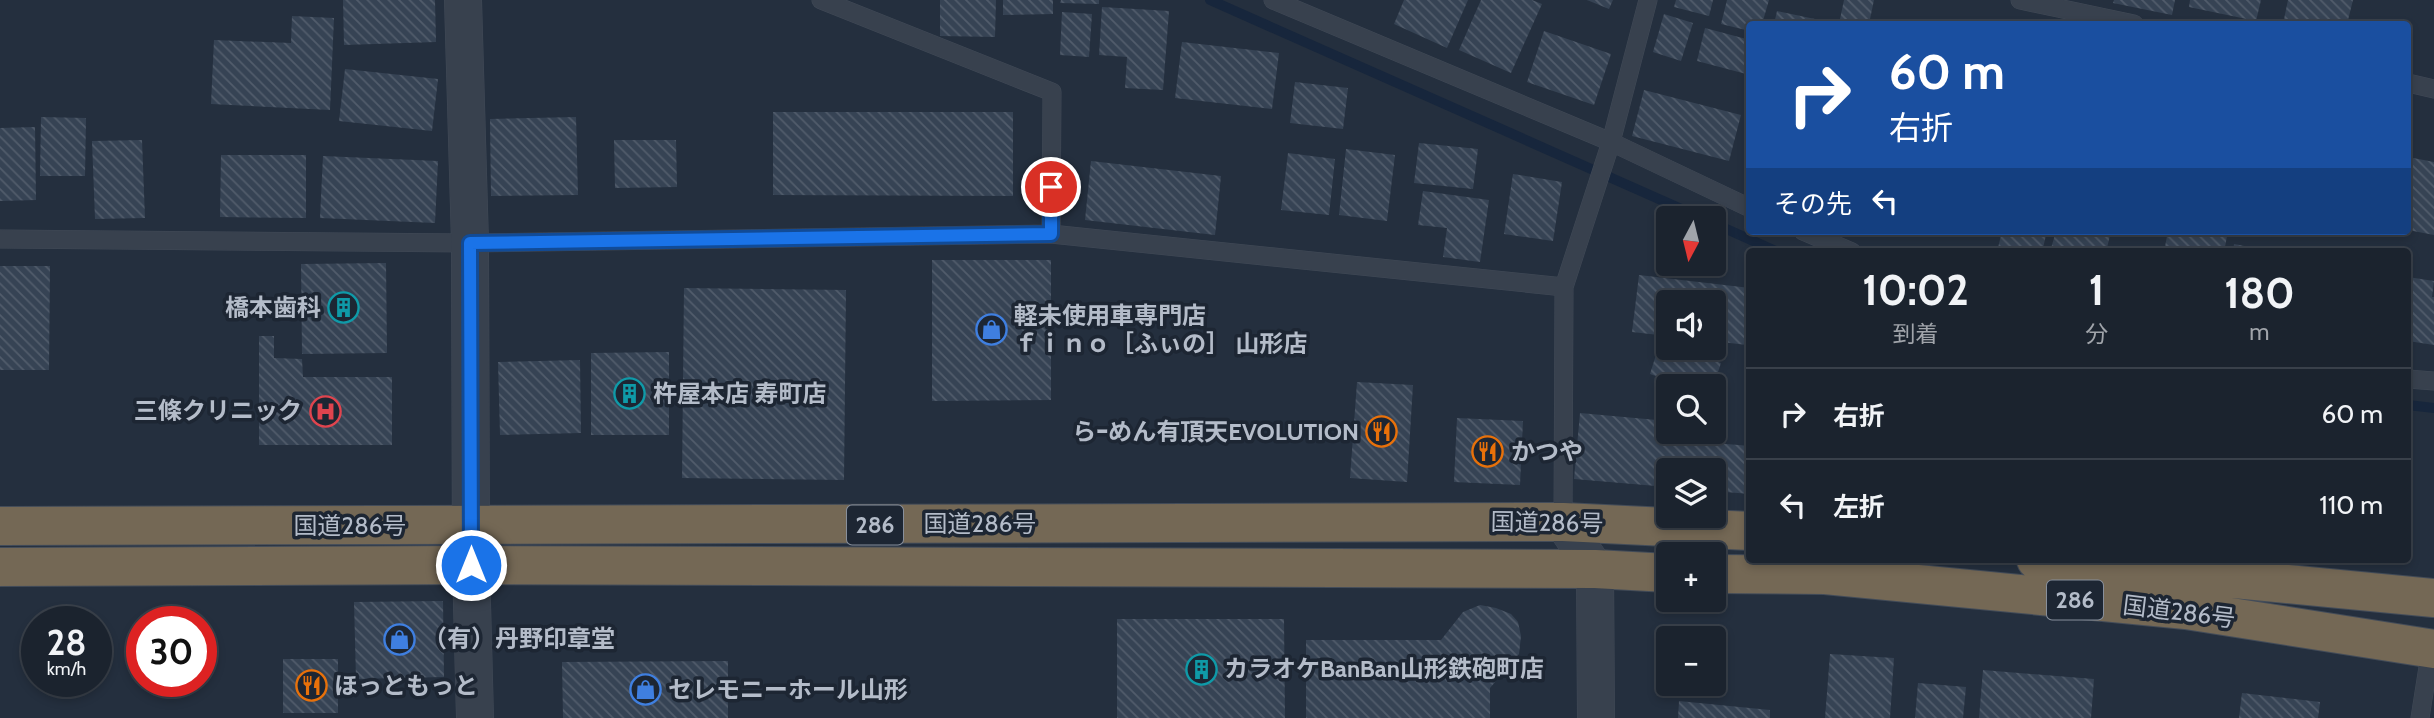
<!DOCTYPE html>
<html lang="ja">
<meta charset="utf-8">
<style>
:root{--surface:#1b232e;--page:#242b36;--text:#f1f3f6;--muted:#a0a4aa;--line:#39404a}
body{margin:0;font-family:Cabin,"Noto Sans JP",sans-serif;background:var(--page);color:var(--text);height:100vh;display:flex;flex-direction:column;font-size:26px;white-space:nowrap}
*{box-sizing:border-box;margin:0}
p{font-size:23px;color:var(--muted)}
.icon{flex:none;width:38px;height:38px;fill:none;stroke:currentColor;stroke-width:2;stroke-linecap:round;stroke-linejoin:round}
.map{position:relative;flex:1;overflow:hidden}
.sheet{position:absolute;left:1746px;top:248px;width:665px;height:315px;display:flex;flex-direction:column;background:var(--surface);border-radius:7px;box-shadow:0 4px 10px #0003,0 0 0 2px var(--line)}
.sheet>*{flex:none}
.guide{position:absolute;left:1746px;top:21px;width:665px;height:214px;border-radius:7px;box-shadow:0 4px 10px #0003,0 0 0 2px var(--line);background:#1a4fa0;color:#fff;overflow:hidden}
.needle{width:46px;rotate:187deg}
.controls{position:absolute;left:1656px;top:206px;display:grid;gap:14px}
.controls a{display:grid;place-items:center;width:70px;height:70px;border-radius:7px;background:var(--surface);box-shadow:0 4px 10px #0003,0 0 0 2px var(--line);font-size:35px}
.speed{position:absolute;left:21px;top:606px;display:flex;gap:14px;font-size:35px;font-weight:700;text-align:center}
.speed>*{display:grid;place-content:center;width:91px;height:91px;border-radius:50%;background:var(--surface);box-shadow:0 4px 10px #0003,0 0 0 2px var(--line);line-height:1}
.speed small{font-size:18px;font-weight:400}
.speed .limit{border:10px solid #d22;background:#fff;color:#111}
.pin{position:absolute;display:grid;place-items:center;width:60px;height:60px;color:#fff;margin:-30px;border:4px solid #fff;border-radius:50%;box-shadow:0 2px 7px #0007}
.me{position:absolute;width:77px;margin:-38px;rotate:0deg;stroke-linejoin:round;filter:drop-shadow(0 0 5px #0008)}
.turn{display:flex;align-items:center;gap:24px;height:147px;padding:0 28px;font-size:32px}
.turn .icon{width:91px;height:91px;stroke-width:2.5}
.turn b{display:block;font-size:49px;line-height:60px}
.then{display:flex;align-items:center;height:66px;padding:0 28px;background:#0003;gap:14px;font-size:26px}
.eta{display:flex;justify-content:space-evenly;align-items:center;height:119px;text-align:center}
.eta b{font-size:42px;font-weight:800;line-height:49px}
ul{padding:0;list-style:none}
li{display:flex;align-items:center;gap:21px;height:91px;padding:0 28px;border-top:2px solid var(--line)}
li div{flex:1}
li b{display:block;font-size:26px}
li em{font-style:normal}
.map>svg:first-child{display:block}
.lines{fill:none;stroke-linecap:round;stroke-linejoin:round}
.stream{stroke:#17263c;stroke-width:10}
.building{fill:url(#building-back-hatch)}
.lane-casing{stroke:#414a57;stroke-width:19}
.street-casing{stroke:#414a57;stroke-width:38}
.highway-casing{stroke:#434c59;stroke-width:40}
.lane{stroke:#38414e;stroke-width:18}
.street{stroke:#38414e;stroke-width:37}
.highway{stroke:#746855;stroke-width:38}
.route-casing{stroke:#114b97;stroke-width:18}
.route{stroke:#1a73e8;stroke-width:12}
.labels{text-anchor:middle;stroke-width:7;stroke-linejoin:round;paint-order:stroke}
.shield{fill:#1d2633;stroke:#878f9c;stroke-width:2}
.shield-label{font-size:23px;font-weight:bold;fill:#b4bcc9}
.poi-label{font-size:24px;font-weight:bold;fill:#b4bcc9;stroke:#1d2633;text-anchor:start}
.street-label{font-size:24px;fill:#b4bcc9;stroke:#1d2633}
</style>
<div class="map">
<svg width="2434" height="718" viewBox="0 0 2434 718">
<defs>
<pattern id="building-back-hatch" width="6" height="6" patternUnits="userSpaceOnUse" patternTransform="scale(1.75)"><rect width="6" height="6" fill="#364354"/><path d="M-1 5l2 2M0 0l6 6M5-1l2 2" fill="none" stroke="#515c6b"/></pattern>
</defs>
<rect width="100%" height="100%" fill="#242f3e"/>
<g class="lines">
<path class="stream" d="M1210,0L1704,219
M1713,223L1778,252
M2408,405L2434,408"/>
</g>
<path class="building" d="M343,0H435L436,42L344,45Z
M940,0H996L995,37L940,36Z
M1003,0H1053V14L1003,15Z
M1061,0H1099V4L1060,3Z
M1404,0H1468L1447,48L1394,24Z
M1481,0H1532L1542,4L1511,73L1459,50Z
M1587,0H1613L1609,9Z
M1676,0H1713L1709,16L1674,7Z
M1727,0H1769L1762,24H1750V31L1721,24Z
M1844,0H1874L1869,24H1839Z
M2114,0H2175L2172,15L2113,3Z
M2190,0H2261L2256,21L2189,7Z
M2288,0H2353L2347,24H2283Z
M1102,7L1169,11L1163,90L1125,88L1127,57L1099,55Z
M1777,11L1834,23V24H1774Z
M1062,12L1092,14L1089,57L1060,55Z
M1664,14L1693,23L1681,61L1653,52Z
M292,16L334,18L330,110L211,104L214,40L291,43Z
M1705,28L1750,40V75L1697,61Z
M1544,31L1611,54L1594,105L1527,82Z
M1182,42L1279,53L1272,109L1175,98Z
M345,69L438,79L432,131L339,121Z
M1295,82L1348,88L1343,129L1290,123Z
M1644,90L1741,115L1729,161L1632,136Z
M773,112H1013V196L773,195Z
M41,117L86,118L85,176H40Z
M576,117L578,195L491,196L490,119Z
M35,127L36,200L0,201V128Z
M142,140L145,218L95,219L92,141Z
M614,140H676L677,187L615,188Z
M1419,143L1478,149L1473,189L1414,183Z
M1346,149L1395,155L1387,221L1339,215Z
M1288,153L1335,159L1329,215L1281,210Z
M221,155H306V218L220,217Z
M323,156L438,161L435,223L320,218Z
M2408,157L2434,162V235L2408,230Z
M1091,161L1221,176L1215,235L1085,220Z
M1513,174L1562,182L1553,241L1504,234Z
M1423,191L1489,200L1480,262L1443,257L1447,228L1418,225Z
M2002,231H2047L2042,252H1997Z
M2056,231H2111L2106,252H2050Z
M2168,231H2228L2224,252H2164Z
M2234,244L2270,251V252H2233Z
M932,260H1051V400L932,401Z
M386,263L387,353L302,354L301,264Z
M0,266H50L49,370H0Z
M1639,275L1750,288L1747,345L1713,341V303H1668V336L1632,332Z
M2408,277L2434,281L2432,297H2434V345L2408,341Z
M684,288L846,290L844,480L682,478Z
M259,336H274V358L302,359L303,377H392V445H259Z
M1660,342L1668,344V348H1679L1721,363L1713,387H1688L1650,374Z
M669,352V435H591V353Z
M580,360L581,433L500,435L498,362Z
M1357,382L1413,385L1407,482L1350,478Z
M1580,413L1668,421V432H1704L1703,442L1750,446V494L1713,491V471H1668V487L1574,479Z
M1457,418L1523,421L1520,485L1454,482Z
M443,601L444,677L356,679L354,602Z
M1480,605L1496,608L1511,614L1518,622L1521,636L1519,654L1490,688V718H1306V640H1441L1463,612Z
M1117,619H1284L1285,718H1117Z
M1830,654L1894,658L1890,718H1825Z
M283,659H338V713H283Z
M728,661V718H563L562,662Z
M1983,670L2094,679L2091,718H1979Z
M1918,683L1966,687L1963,718H1915Z
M2242,693L2320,702L2318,718H2239Z
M1679,701L1770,710V718H1678Z"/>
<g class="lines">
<defs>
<path id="lane" d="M821,0L1052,92L1051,234
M1273,0L1611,142L1750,208
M2020,0L2134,24
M2408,83L2434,89
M1803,231L1852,252
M0,239L470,243L1051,234L1564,287L1563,522
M1564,287L1611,142L1648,0
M2408,379L2434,381
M2420,718L2431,648"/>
<path id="street" d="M463,0L470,243L471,565L475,718
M1563,522L1595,569L1596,718"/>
<path id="highway" d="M0,526L1563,522L1750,531
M2036,560L2434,598
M0,567L471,565L1595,569L1668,573
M1713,574L1825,575L2186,610L2434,649"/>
</defs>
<use href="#lane" class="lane-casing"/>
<use href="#street" class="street-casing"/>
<use href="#highway" class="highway-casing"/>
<use href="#lane" class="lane"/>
<use href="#street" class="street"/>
<use href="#highway" class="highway"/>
</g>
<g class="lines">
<defs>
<path id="route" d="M471,565L470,243L1051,234V187"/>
</defs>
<use href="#route" class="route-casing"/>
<use href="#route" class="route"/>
</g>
<defs>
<symbol id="building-ring" viewBox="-11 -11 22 22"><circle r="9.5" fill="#1d2633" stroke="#0f9aa8" stroke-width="1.5"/><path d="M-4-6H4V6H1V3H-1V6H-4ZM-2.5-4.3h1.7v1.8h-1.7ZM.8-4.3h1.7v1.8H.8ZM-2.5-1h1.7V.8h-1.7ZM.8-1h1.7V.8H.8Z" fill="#0f9aa8"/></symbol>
<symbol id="shop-ring" viewBox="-11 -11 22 22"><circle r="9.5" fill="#1d2633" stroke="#3f7fe0" stroke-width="1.5"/><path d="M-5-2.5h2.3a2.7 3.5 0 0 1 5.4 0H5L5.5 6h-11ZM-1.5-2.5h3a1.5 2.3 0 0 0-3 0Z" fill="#3f7fe0"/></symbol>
<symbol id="hospital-ring" viewBox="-11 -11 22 22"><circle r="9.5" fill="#1d2633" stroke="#e0444e" stroke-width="1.5"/><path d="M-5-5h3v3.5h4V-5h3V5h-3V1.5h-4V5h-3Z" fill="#e0444e"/></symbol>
<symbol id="restaurant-ring" viewBox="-11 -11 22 22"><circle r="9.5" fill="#1d2633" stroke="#e8710a" stroke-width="1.5"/><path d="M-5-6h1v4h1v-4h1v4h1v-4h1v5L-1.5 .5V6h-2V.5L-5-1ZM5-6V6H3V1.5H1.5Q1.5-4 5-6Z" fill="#e8710a"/></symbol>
</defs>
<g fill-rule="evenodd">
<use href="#building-ring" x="326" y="290" width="35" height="35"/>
<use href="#shop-ring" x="974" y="312" width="35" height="35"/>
<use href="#building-ring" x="612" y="376" width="35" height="35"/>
<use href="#hospital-ring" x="308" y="394" width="35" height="35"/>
<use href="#restaurant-ring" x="1364" y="414" width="35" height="35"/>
<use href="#restaurant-ring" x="1470" y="434" width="35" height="35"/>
<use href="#shop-ring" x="382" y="622" width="35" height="35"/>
<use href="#building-ring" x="1184" y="652" width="35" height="35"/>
<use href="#restaurant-ring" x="294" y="668" width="35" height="35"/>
<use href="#shop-ring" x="628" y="672" width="35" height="35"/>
</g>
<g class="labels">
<g class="shield">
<rect x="847" y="505.5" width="56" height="39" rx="5"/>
<rect x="2047" y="580.5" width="56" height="39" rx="5"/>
</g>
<g class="shield-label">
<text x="875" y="533">286</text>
<text x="2075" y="608">286</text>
</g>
<g class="poi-label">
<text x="321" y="316" text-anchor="end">橋本歯科</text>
<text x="1014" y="324">軽未使用車専門店<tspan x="1014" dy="28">ｆｉｎｏ［ふぃの］ 山形店</tspan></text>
<text x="653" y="402">杵屋本店 寿町店</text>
<text x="302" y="419" text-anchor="end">三條クリニック</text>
<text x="1359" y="440" text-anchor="end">らｰめん有頂天EVOLUTION</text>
<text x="1511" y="460">かつや</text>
<text x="423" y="647">（有）丹野印章堂</text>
<text x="1224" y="677">カラオケBanBan山形鉄砲町店</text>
<text x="334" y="694">ほっともっと</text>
<text x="668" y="698">セレモニーホール山形</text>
</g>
<g class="street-label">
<text transform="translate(1547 523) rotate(1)" y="8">国道286号</text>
<text x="980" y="532">国道286号</text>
<text x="350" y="534">国道286号</text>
<text transform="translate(2179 612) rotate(7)" y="8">国道286号</text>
</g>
</g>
</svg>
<div class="controls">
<a><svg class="needle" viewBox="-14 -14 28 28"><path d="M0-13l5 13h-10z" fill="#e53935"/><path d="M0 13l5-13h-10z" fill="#a0a4aa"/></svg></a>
<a><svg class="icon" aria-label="sound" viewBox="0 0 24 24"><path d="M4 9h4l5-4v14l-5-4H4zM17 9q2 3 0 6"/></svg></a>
<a><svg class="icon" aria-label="search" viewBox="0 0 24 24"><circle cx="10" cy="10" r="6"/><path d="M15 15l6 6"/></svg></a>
<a><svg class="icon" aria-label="layers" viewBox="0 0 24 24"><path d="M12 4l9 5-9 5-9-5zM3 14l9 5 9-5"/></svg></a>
<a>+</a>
<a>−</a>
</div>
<div class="speed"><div>28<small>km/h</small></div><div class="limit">30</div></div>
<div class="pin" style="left:1051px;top:187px;background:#d93025"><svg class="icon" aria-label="arrive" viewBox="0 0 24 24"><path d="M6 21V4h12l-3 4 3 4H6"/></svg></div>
<svg class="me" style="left:471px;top:565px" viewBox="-20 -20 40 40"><circle r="17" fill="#1a73e8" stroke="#fff" stroke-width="3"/><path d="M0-11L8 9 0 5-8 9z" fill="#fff"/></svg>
<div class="guide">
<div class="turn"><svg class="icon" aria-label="right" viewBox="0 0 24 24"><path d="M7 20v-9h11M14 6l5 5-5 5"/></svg><div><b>60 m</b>右折</div></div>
<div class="then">その先<svg class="icon" aria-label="left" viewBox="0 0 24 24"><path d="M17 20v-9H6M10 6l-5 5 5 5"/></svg></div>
</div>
<section class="sheet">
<div class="eta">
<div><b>10:02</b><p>到着</p></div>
<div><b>1</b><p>分</p></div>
<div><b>180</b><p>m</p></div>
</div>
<ul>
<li><svg class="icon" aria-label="right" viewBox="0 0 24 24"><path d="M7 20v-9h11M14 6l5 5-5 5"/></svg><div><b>右折</b></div><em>60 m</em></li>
<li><svg class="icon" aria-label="left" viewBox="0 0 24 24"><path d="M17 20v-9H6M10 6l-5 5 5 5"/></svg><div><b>左折</b></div><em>110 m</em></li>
</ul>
</section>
</div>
